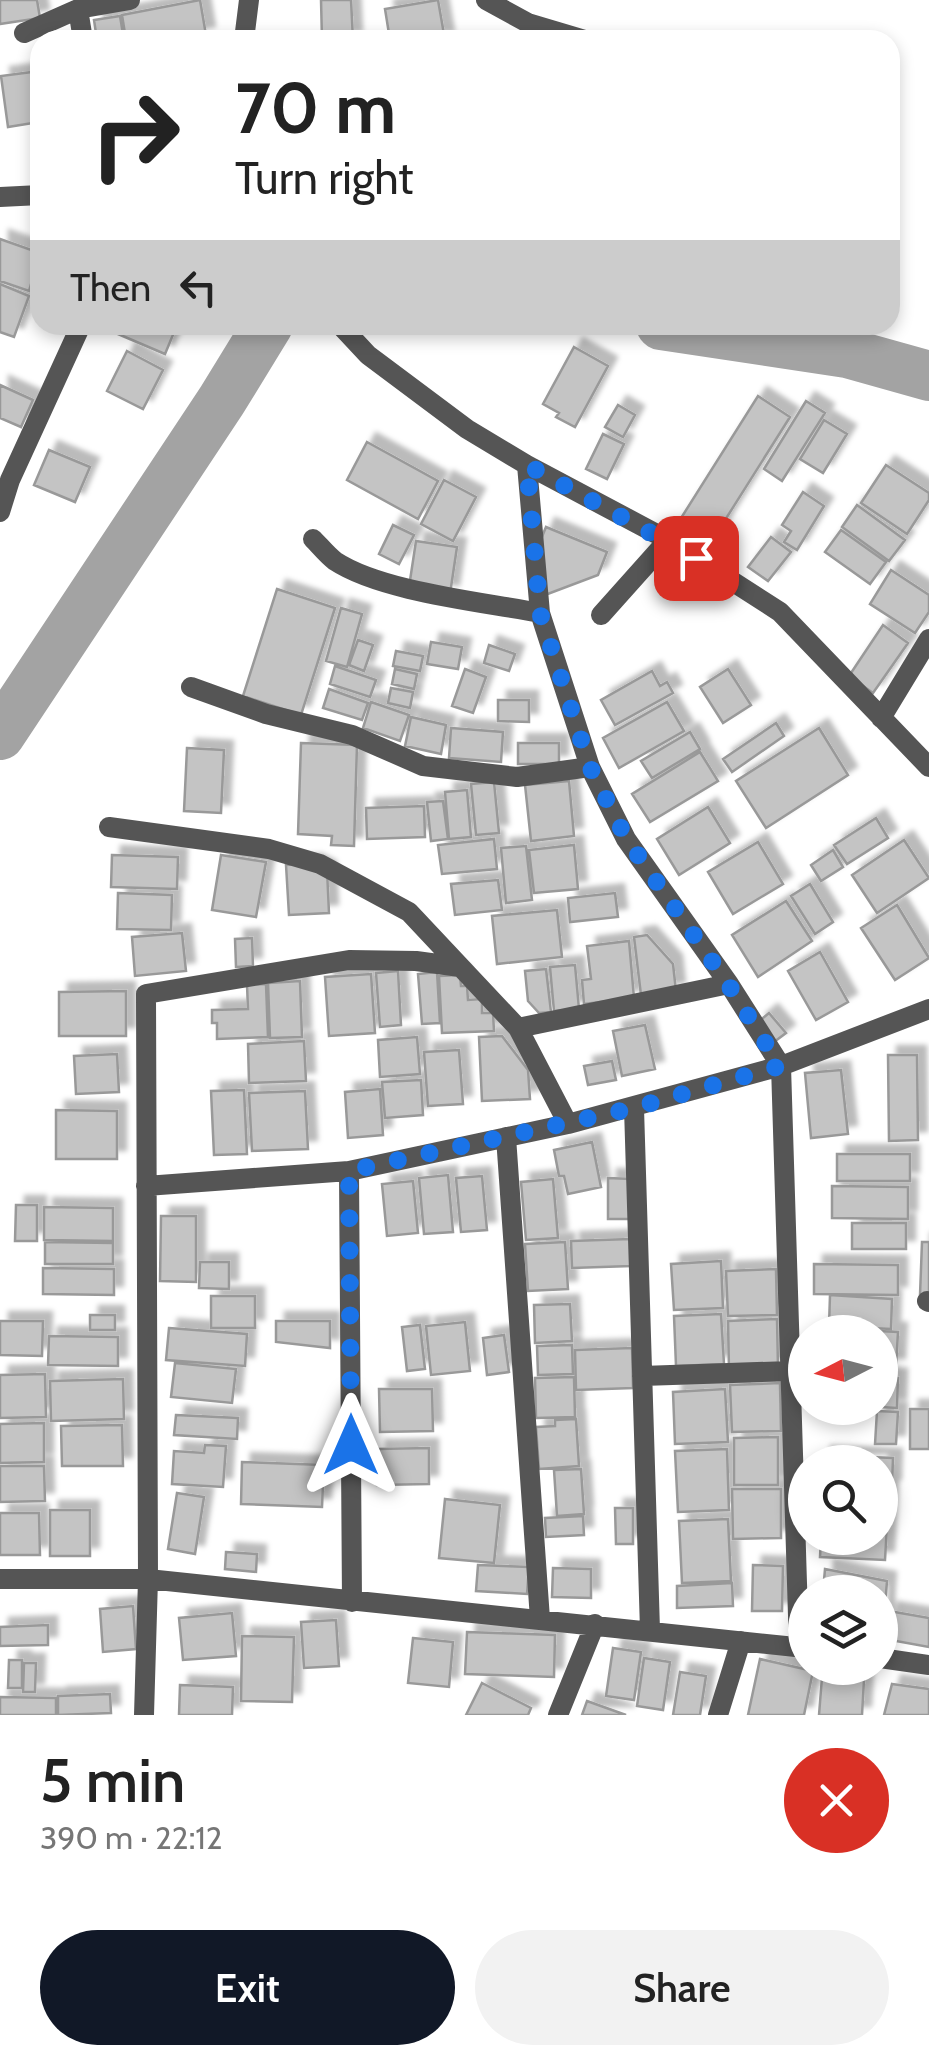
<!DOCTYPE html>
<meta charset="utf-8">
<style>
:root{--surface:#fff;--page:#f2f2f2;--text:#222;--muted:#767676;--accent:#111827}
body{margin:0;font-family:Cabin,sans-serif;background:var(--page);color:var(--text);height:100vh;display:flex;flex-direction:column;font-size:38px;white-space:nowrap}
*{box-sizing:border-box;margin:0}
p{font-size:32px;color:var(--muted)}
.icon{flex:none;width:55px;height:55px;fill:none;stroke:currentColor;stroke-width:2;stroke-linecap:round;stroke-linejoin:round}
.map{position:relative;height:1715px;overflow:hidden}
.details{display:flex;flex-direction:column;background:var(--surface);flex:1}
.details>*{flex:none}
.hud{position:absolute;left:30px;top:30px;width:870px;height:305px;border-radius:30px;box-shadow:0 5px 15px #0003;background:#fff;color:var(--text);overflow:hidden}
.needle{width:65px;rotate:264deg}
.fabs{position:absolute;left:788px;top:1315px;display:grid;gap:20px}
.fabs a{display:grid;place-items:center;width:110px;height:110px;border-radius:50%;background:var(--surface);box-shadow:0 5px 15px #0003;font-size:50px}
.pin{position:absolute;display:grid;place-items:center;width:85px;height:85px;color:#fff;margin:-42px;border-radius:20px;box-shadow:0 5px 15px #0006}
.me{position:absolute;width:110px;margin:-55px;rotate:0deg;stroke-linejoin:round;filter:drop-shadow(0 0 8px #0008)}
.turn{display:flex;align-items:center;gap:35px;height:210px;padding:0 40px;font-size:45px}
.turn .icon{width:130px;height:130px;stroke-width:2.5}
.turn b{display:block;font-size:70px;line-height:85px}
.then{display:flex;align-items:center;height:95px;padding:0 40px;background:#0003;gap:20px;font-size:38px}
.round{display:grid;place-items:center;flex:none;width:105px;height:105px;border-radius:52px;background:var(--page)}
.head{display:flex;align-items:center;justify-content:space-between;height:170px;padding:0 40px}
h1{font-size:60px;font-weight:600;line-height:75px}
.button{display:flex;gap:20px;margin-top:auto;padding:20px 40px}
.button a{flex:1;height:115px;border-radius:60px;background:var(--accent);color:#fff;font-size:40px;font-weight:600;line-height:115px;text-align:center}
.button a+a{background:var(--page);color:var(--text)}
.map>svg:first-child{display:block}
.lines{fill:none;stroke-linecap:round;stroke-linejoin:round}
.river{stroke:#a3a3a3;stroke-width:50}
.building{fill:#c4c4c4;stroke:#999;stroke-width:2.5;filter:url(#shadow)}
.street{stroke:#555;stroke-width:20}
.route{stroke:#1a73e8;stroke-width:18;stroke-dasharray:0 32.4}
</style>
<div class="map">
<svg width="929" height="1715" viewBox="0 0 929 1715">
<defs>
<filter id="shadow"><feDropShadow dx="9" dy="-9" stdDeviation="2.5" flood-color="#0004"/></filter>
</defs>
<rect width="100%" height="100%" fill="#fff"/>
<g class="lines">
<path class="river" d="M661,325L847,353L929,376
M0,735L222,400L268,325"/>
</g>
<path class="building" d="M0,0H37L40,18L0,24Z
M200,0L206,35L180,40H126L122,15Z
M321,0H351L353,40H322Z
M438,0L445,40H390L385,9Z
M120,16L124,40H97L94,20Z
M32,72L39,122L8,127L1,76Z
M0,239L40,253L29,291L0,281Z
M0,284L29,296L14,337L0,332Z
M114,325H177L165,354L111,331Z
M574,347L608,366L575,427L556,417L559,413L543,404Z
M127,351L163,370L143,409L107,391Z
M0,385L33,400L21,427L0,418Z
M758,396L790,417L703,555L671,534Z
M806,401L825,413L782,481L764,469Z
M618,405L635,415L623,437L605,427Z
M824,420L847,434L823,473L800,459Z
M603,434L624,444L607,479L586,469Z
M367,442L438,481L418,519L347,480Z
M49,450L90,467L75,502L34,485Z
M886,465L929,493V500L907,534L861,503Z
M444,480L476,497L453,541L421,524Z
M803,492L824,506L797,550L784,542L791,531L782,525Z
M857,505L905,540L889,561L842,527Z
M393,525L414,535L399,564L379,554Z
M546,527L607,552L598,575L545,595L537,549Z
M841,530L886,562L870,584L825,552Z
M771,537L791,552L768,581L748,567Z
M416,541L457,547L450,594L409,587Z
M891,570L929,595V612L915,633L870,604Z
M277,589L335,608L301,715L243,696Z
M341,608L362,614L347,667L326,661Z
M883,625L908,643L873,693L849,676Z
M358,640L373,645L364,671L349,665Z
M431,642L462,647L458,669L427,664Z
M489,645L515,654L509,671L484,663Z
M396,651L423,656L420,671L393,666Z
M335,666L376,680L370,697L330,684Z
M395,669L417,674L414,689L392,684Z
M465,669L486,677L473,713L452,706Z
M728,669L751,705L723,723L700,687Z
M652,671L660,686L667,682L673,693L615,725L601,700Z
M391,688L413,692L410,708L388,703Z
M329,689L368,703L362,720L323,708Z
M498,700H529V722L498,721Z
M371,702L409,715L400,741L363,728Z
M667,702L684,731L619,768L603,738Z
M411,717L446,725L441,754L405,746Z
M776,723L784,736L732,772L723,759Z
M451,728L503,732L501,762L449,758Z
M819,728L848,775L766,828L736,781Z
M690,732L700,749L652,778L641,761Z
M301,743L357,745L354,846L331,845L332,836L298,834Z
M518,743H559V764H518Z
M187,748L224,750L221,813L184,811Z
M700,752L718,781L650,822L632,794Z
M569,781L574,836L531,841L525,785Z
M494,782L499,833L476,835L471,784Z
M467,790L471,837L449,839L445,792Z
M443,801L448,839L431,841L427,802Z
M424,806L425,837L367,839L366,808Z
M708,807L730,843L679,875L657,839Z
M876,818L888,838L847,864L834,845Z
M494,839L497,869L442,874L438,845Z
M904,840L929,878L877,913L852,875Z
M758,842L783,884L733,914L708,872Z
M574,845L578,889L534,893L529,850Z
M526,846L532,900L506,903L501,848Z
M833,850L843,867L821,881L811,865Z
M112,855L178,857L177,889L111,887Z
M221,855L266,862L256,917L212,910Z
M313,863L327,870L329,913L289,915L286,865Z
M498,880L502,910L455,915L451,884Z
M810,884L833,922L815,934L791,896Z
M118,893L172,895L171,930L117,929Z
M615,893L618,917L570,922L568,898Z
M786,901L812,941L758,977L732,935Z
M897,905L929,958L895,980L861,928Z
M557,910L562,957L497,964L492,916Z
M182,933L186,971L135,976L132,937Z
M647,935L673,964L676,991L641,995L634,937Z
M252,938L253,966L236,967L235,939Z
M629,941L634,998L584,1004L582,980L591,979L587,946Z
M820,952L848,1002L816,1020L788,971Z
M575,965L579,1009L554,1011L550,967Z
M546,969L551,1012L539,1013L528,1001L525,971Z
M398,971L401,1025L380,1027L376,973Z
M437,972L440,1023L422,1024L418,974Z
M371,974L375,1033L329,1036L325,977Z
M460,975L461,986H467L468,1000L482,999V1013H493L494,1031L442,1033L439,976Z
M300,981L302,1037L270,1038L268,983Z
M266,984L268,1037L217,1039V1023H212V1010L248,1009L247,985Z
M126,991V1036H59V992Z
M769,1013L786,1033L774,1042L757,1023Z
M645,1025L655,1069L622,1076L613,1031Z
M502,1036L528,1070L530,1099L482,1101L479,1037Z
M417,1037L420,1074L380,1077L378,1040Z
M304,1041L306,1081L249,1083L248,1044Z
M459,1050L463,1104L428,1106L424,1052Z
M117,1054L119,1092L76,1094L74,1056Z
M888,1055H917L918,1140L889,1141Z
M612,1061L616,1080L588,1085L584,1066Z
M841,1070L848,1134L811,1138L805,1073Z
M421,1080L423,1115L385,1118L382,1082Z
M380,1089L383,1135L348,1138L345,1092Z
M244,1090L247,1154L214,1155L211,1091Z
M305,1091L308,1149L252,1151L249,1093Z
M56,1110L117,1111V1159H56Z
M592,1142L601,1187L568,1194L564,1176H559L554,1150Z
M837,1154H910V1181H837Z
M448,1175L453,1232L424,1234L419,1178Z
M482,1176L487,1230L461,1232L456,1178Z
M608,1178L631,1179L630,1219H608Z
M553,1179L558,1238L526,1240L521,1182Z
M413,1181L418,1233L387,1236L382,1184Z
M832,1186L908,1187V1219L832,1218Z
M16,1205H37V1241H15Z
M44,1207L113,1208V1241L44,1240Z
M161,1216H196V1282L160,1281Z
M852,1223H906V1249H852Z
M630,1239L631,1266L572,1268L571,1241Z
M45,1242L113,1243V1264H45Z
M565,1242L568,1289L528,1291L525,1244Z
M922,1242H929V1295H920Z
M721,1261L723,1308L674,1310L671,1264Z
M200,1262H229V1289L199,1288Z
M814,1264L898,1265V1295L814,1294Z
M43,1268L114,1269V1295L43,1294Z
M776,1269L777,1315L728,1316L726,1271Z
M830,1295L892,1299L891,1329L829,1326Z
M211,1296H255V1328H211Z
M570,1304L572,1341L535,1343L534,1305Z
M721,1314L724,1364L676,1366L674,1316Z
M90,1315H115V1330H90Z
M777,1319L778,1368L729,1370L728,1321Z
M0,1321H43L42,1356L0,1355Z
M276,1321H330V1348L276,1342Z
M465,1322L470,1371L431,1375L426,1326Z
M420,1325L425,1369L407,1371L402,1327Z
M169,1328L247,1334L245,1366L166,1360Z
M821,1328L898,1332L896,1367L880,1366V1332H821Z
M504,1335L509,1372L487,1375L483,1338Z
M49,1336L118,1337V1366L48,1365Z
M572,1345L573,1374L538,1375L537,1346Z
M632,1348L633,1388L576,1390L575,1350Z
M175,1363L236,1369L232,1403L171,1397Z
M45,1374L46,1417L0,1418V1375Z
M574,1377L575,1417L536,1418L535,1378Z
M880,1377L898,1378L897,1408L880,1407Z
M123,1379L124,1419L51,1421L50,1381Z
M780,1383L781,1431L732,1432L730,1385Z
M379,1389H432L433,1431L380,1432Z
M725,1389L728,1442L675,1444L673,1392Z
M910,1409H929V1449H910Z
M877,1411L898,1412L896,1444H875Z
M176,1415L238,1418L237,1439L174,1435Z
M576,1419L579,1466L539,1469L536,1427L555,1426V1420Z
M44,1423V1462L0,1463V1424Z
M122,1425L123,1466H62L61,1426Z
M778,1437V1485H734V1438Z
M205,1445L226,1446L223,1487L172,1484L174,1451L204,1453Z
M429,1448V1484L377,1485V1449Z
M727,1449L729,1510L678,1512L675,1451Z
M822,1455L893,1458L892,1488L880,1487V1462H822Z
M242,1462L324,1465L322,1507L241,1504Z
M0,1466H44L45,1501L0,1502Z
M581,1469L584,1514L557,1516L554,1470Z
M732,1489H781V1538L733,1539Z
M880,1490H889L887,1524L880,1523Z
M177,1493L204,1497L195,1554L168,1549Z
M445,1499L500,1505L494,1563L439,1558Z
M615,1508H633V1544H616Z
M50,1510H90V1556H50Z
M0,1513H39L40,1555H0Z
M583,1516L584,1535L546,1537L545,1518Z
M728,1519L731,1581L682,1583L679,1521Z
M880,1525H887L885,1560L820,1557L821,1538H880Z
M226,1552L257,1554L256,1572L225,1569Z
M478,1565L529,1567L527,1594L476,1591Z
M753,1565L783,1566L782,1611H752Z
M553,1568L591,1569V1598L552,1597Z
M825,1569L887,1581L882,1645L880,1592H823Z
M732,1583L733,1606L677,1608V1586Z
M133,1606L136,1649L103,1652L100,1609Z
M889,1611L929,1618V1647L885,1639Z
M232,1613L236,1656L183,1660L179,1618Z
M336,1620L339,1666L304,1668L301,1622Z
M48,1625V1645L0,1646V1627Z
M467,1632L555,1635L554,1677L465,1674Z
M242,1636L294,1637L292,1702L241,1701Z
M413,1638L453,1642L449,1687L408,1683Z
M613,1648L641,1652L634,1700L606,1696Z
M644,1658L670,1662L663,1710L637,1706Z
M760,1659L813,1671L804,1715H748Z
M9,1660H22V1688H8Z
M24,1663H36L35,1692H23Z
M680,1672L706,1676L700,1715H673Z
M822,1677L864,1680L862,1715H819Z
M482,1683L531,1708L528,1715H466Z
M892,1684L929,1689V1715H884Z
M180,1685L233,1687L232,1715H179Z
M110,1694L111,1713L58,1715V1696Z
M0,1697L56,1698V1715H0Z
M587,1701L626,1715H582Z"/>
<g class="lines">
<path class="street" d="M486,0L528,23L585,40
M78,9L83,40
M24,33L78,9L130,0
M244,40L249,0
M0,197L40,195
M340,325L368,355L467,429L527,465L668,540L780,612L929,767
M527,465L540,613L590,767L626,839L729,984L781,1066L799,1648
M0,512L10,480L81,325
M313,539C320,546 327,555 335,561C382,592 484,602 540,613
M601,615L668,540
M191,687L266,714L352,735L423,766L517,777L590,767
M881,718L929,639
M109,827L269,849L320,864L409,912L518,1028L568,1124
M518,1028L729,984
M634,1108L650,1630
M506,1137L540,1619
M349,1171L352,1602
M146,1186L349,1171L568,1124L781,1066L929,1009
M927,1301L929,1302
M642,1376L790,1371
M0,1579H148L805,1648
M880,1658L929,1665
M144,1715L148,1579L146,994L349,960L416,961L460,967
M558,1715L595,1624
M718,1715L741,1641"/>
</g>
<g class="lines">
<path class="route" d="M351,1445L349,1171L634,1108L780,1066L728,984L626,838L590,767L540,613L527,465L696,558"/>
</g>
</svg>
<div class="fabs">
<a><svg class="needle" viewBox="-14 -14 28 28"><path d="M0-13l5 13h-10z" fill="#e53935"/><path d="M0 13l5-13h-10z" fill="#767676"/></svg></a>
<a><svg class="icon" aria-label="search" viewBox="0 0 24 24"><circle cx="10" cy="10" r="6"/><path d="M15 15l6 6"/></svg></a>
<a><svg class="icon" aria-label="layers" viewBox="0 0 24 24"><path d="M12 4l9 5-9 5-9-5zM3 14l9 5 9-5"/></svg></a>
</div>
<div class="pin" style="left:696px;top:558px;background:#d93025"><svg class="icon" aria-label="arrive" viewBox="0 0 24 24"><path d="M6 21V4h12l-3 4 3 4H6"/></svg></div>
<svg class="me" style="left:351px;top:1445px" viewBox="-20 -20 40 40"><path d="M0-17L14 15 0 8-14 15z" fill="#1a73e8" stroke="#fff" stroke-width="4"/></svg>
<div class="hud">
<div class="turn"><svg class="icon" aria-label="right" viewBox="0 0 24 24"><path d="M7 20v-9h11M14 6l5 5-5 5"/></svg><div><b>70 m</b>Turn right</div></div>
<div class="then">Then<svg class="icon" aria-label="left" viewBox="0 0 24 24"><path d="M17 20v-9H6M10 6l-5 5 5 5"/></svg></div>
</div>
</div>
<section class="details">
<div class="head"><div><h1>5 min</h1><p>390 m · 22:12</p></div><a class="round" style="background:#d93025;color:#fff"><svg class="icon" aria-label="close" viewBox="0 0 24 24"><path d="M6 6l12 12M18 6L6 18"/></svg></a></div>
<div class="button"><a>Exit</a><a>Share</a></div>
</section>
